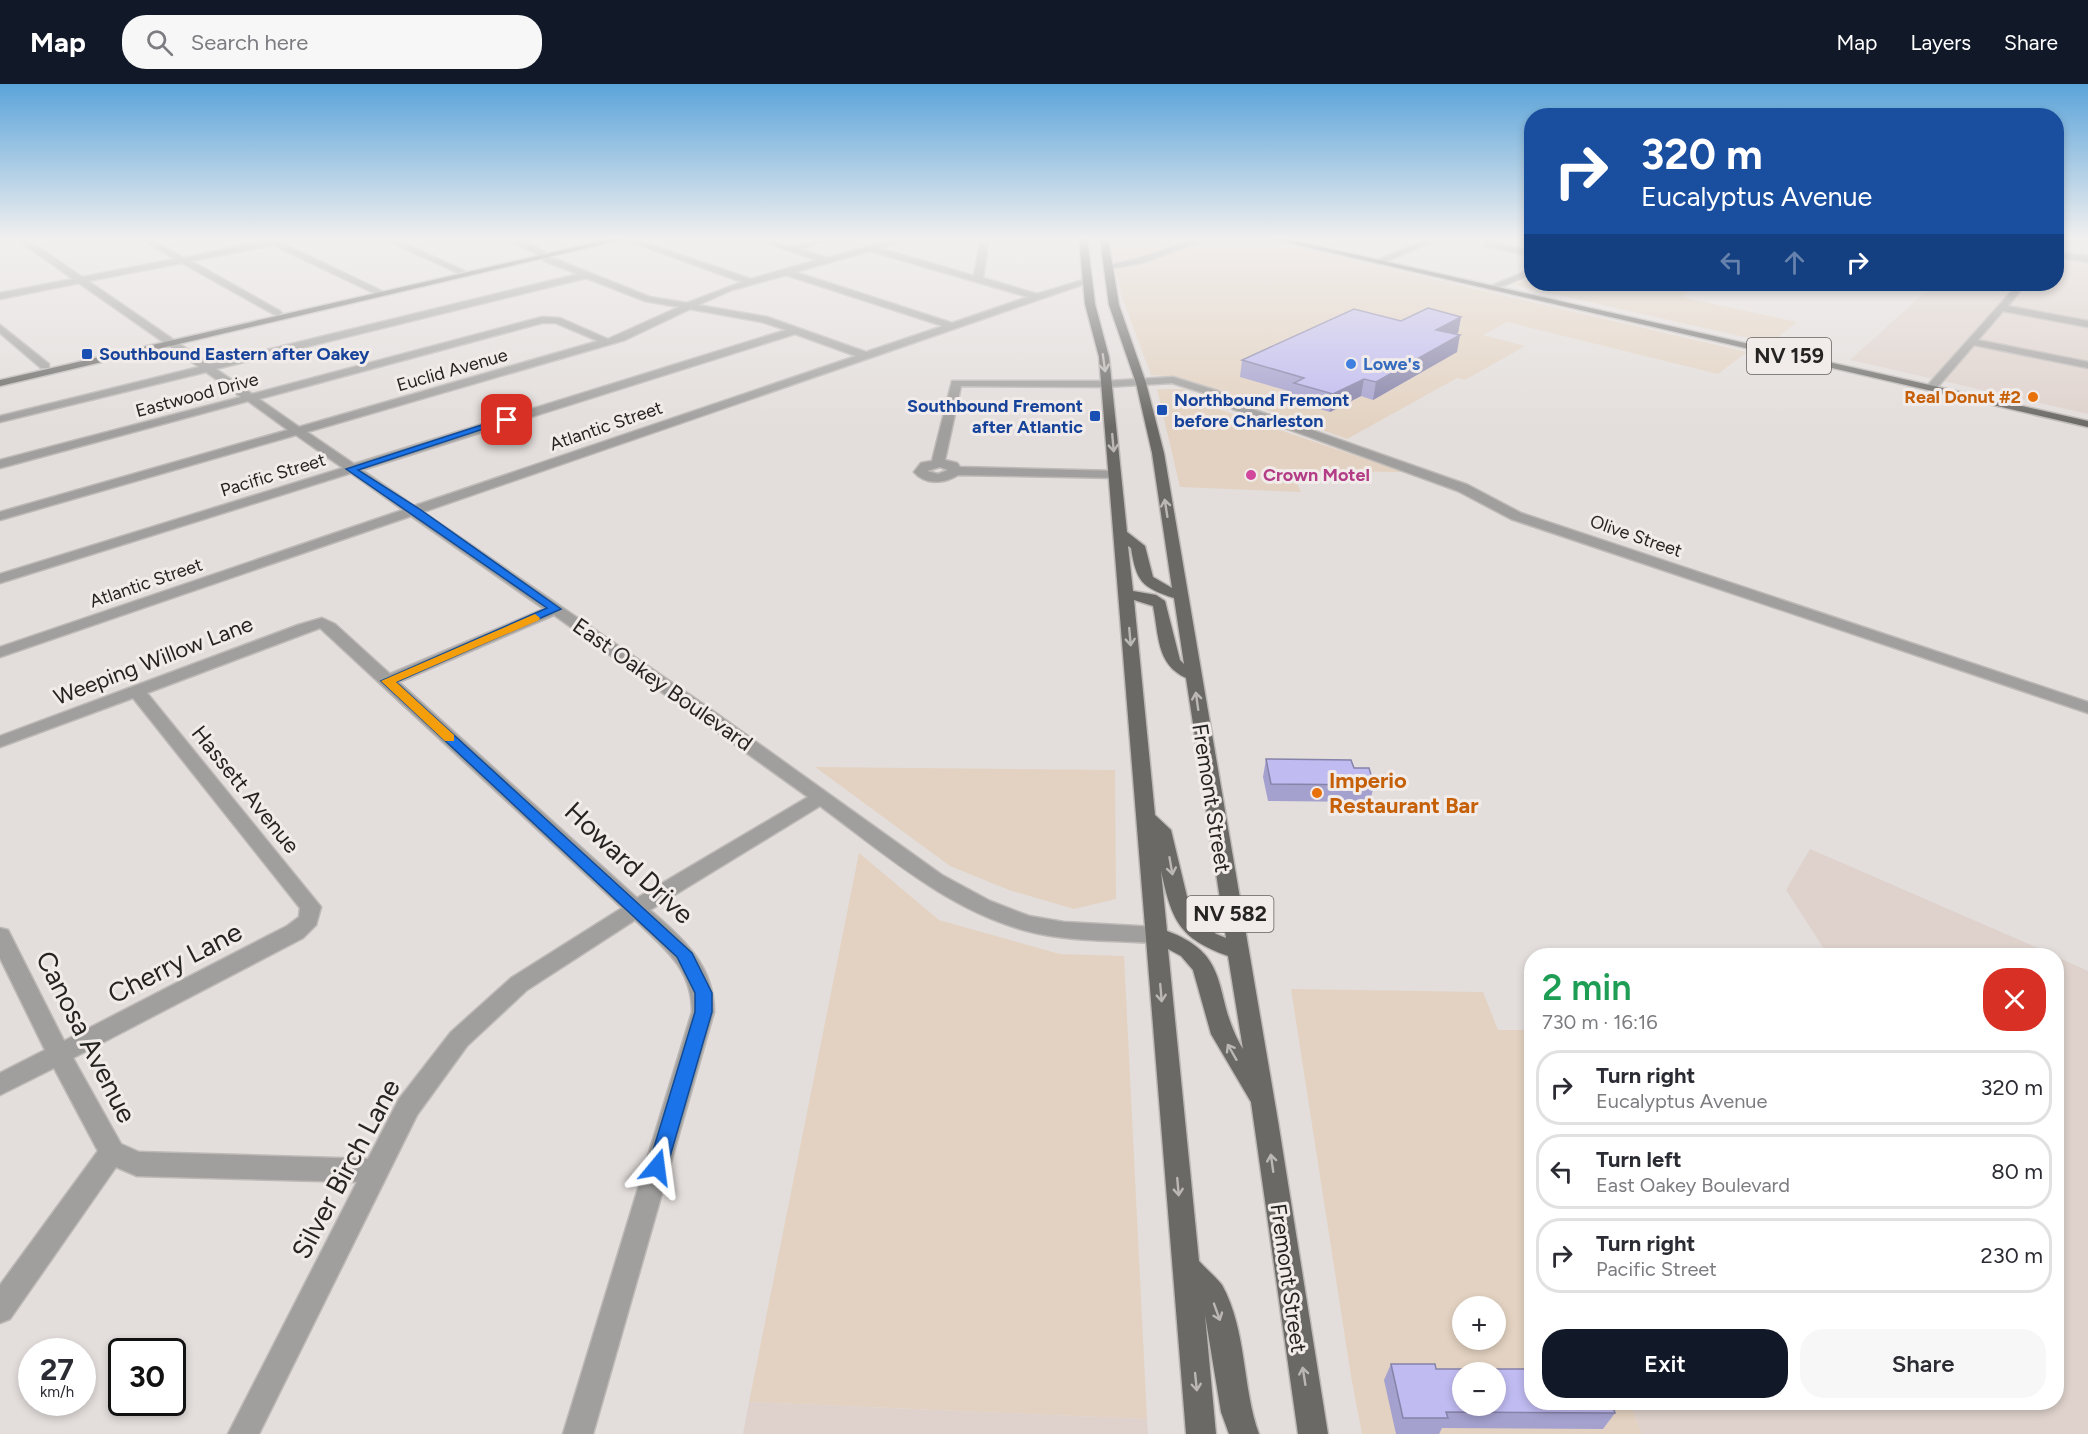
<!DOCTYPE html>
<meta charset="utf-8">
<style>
:root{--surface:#fff;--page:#f7f7f7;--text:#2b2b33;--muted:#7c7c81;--line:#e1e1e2;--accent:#111827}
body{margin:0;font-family:Figtree,sans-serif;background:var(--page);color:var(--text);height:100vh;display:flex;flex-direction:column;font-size:22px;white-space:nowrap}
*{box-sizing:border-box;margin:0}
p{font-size:20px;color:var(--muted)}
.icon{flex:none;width:33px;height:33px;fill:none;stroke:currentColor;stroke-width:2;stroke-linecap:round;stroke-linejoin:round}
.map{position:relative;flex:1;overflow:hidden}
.panel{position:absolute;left:1524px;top:864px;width:540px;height:462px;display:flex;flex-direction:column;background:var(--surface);border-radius:24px;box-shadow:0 3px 9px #0003}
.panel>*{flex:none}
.banner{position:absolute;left:1524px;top:24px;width:540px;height:183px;border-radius:24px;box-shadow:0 3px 9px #0003;background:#1a4fa0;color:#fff;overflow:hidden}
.buttons{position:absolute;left:1452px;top:1212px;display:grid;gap:12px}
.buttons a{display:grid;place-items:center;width:54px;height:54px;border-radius:50%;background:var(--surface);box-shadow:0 3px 9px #0003;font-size:30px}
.speed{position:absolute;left:18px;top:1254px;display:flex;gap:12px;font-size:30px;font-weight:700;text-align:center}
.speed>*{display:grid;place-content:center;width:78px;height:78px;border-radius:50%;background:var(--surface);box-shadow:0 3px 9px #0003;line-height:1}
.speed small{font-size:15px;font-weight:400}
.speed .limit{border:3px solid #111;border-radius:9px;background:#fff;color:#111}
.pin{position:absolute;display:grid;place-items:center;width:51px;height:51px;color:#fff;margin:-26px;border-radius:12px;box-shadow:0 3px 9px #0006}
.me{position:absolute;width:66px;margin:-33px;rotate:16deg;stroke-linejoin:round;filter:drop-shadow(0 0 4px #0008)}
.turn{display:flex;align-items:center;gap:21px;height:126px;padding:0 18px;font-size:27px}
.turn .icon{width:78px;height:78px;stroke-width:2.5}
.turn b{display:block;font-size:42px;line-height:51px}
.lanes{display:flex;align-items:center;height:57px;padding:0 18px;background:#0003;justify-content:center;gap:30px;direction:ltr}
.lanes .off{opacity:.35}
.round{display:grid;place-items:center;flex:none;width:63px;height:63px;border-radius:24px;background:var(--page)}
.head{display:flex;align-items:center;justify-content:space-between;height:102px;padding:0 18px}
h1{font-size:36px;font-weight:600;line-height:45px;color:#1e9e55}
.button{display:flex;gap:12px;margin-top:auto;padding:12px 18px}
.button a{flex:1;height:69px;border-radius:24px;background:var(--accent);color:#fff;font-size:24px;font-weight:600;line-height:69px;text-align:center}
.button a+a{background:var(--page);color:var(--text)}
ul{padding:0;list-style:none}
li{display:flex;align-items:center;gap:18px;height:75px;margin:0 12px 9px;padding:0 6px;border:3px solid var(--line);border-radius:24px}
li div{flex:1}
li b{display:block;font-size:22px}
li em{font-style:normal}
header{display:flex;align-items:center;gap:36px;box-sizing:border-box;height:84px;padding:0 30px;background:var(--accent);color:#fff}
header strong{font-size:28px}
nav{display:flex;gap:33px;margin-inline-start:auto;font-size:21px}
.search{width:420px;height:54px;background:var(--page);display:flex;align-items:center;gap:15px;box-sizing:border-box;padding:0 21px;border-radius:24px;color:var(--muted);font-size:22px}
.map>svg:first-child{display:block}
.commercial{fill:#e3d2c1;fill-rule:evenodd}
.built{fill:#dfd2cc}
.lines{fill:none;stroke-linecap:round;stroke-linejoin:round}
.minor-casing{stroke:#bdb9b7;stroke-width:3}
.major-casing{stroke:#bdb9b7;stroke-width:3}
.minor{fill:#a09f9d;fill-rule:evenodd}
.major{fill:#6b6966;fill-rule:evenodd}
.wall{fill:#a5a1cf}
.shaded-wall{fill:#8683a9}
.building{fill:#c0bbf1;stroke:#8683a9;stroke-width:1.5;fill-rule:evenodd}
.oneway{stroke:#bbb7b5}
.route{fill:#1a73e8;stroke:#114b97;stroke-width:1.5}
.slow{fill:#f59e0b}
.transit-dot{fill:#1a4fb4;stroke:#f1ebe9;stroke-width:2}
.shop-dot{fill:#3f7fe0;stroke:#f1ebe9;stroke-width:2}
.food-dot{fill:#e8710a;stroke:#f1ebe9;stroke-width:2}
.hotel-dot{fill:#d1479c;stroke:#f1ebe9;stroke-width:2}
.labels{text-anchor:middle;stroke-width:6;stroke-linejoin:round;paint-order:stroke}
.far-transit-label{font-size:18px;font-weight:bold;fill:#164399;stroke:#f1ebe9;text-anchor:start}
.far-shop-label{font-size:18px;font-weight:bold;fill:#366cbe;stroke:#f1ebe9;text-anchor:start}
.far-street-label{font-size:18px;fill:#262423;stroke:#f1ebe9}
.far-food-label{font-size:18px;font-weight:bold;fill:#c56008;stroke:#f1ebe9;text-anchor:end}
.far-hotel-label{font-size:18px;font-weight:bold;fill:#b23c85;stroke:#f1ebe9;text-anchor:start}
.shield{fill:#f1ebe9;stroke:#63605e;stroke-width:1.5}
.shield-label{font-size:21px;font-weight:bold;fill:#262423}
.street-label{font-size:22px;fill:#262423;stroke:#f1ebe9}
.food-label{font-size:22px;font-weight:bold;fill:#c56008;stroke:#f1ebe9;text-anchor:start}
.near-street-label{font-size:27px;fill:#262423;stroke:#f1ebe9}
</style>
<header>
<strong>Map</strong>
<div class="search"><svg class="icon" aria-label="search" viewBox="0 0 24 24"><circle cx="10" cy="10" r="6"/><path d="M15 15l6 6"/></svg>Search here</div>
<nav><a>Map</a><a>Layers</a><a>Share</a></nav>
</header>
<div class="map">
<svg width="2088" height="1350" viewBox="0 0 2088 1350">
<rect width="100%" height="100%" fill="#e3dedc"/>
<path class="commercial" d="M1110,154H1256L1747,268L1718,290L1507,238L1483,251L1525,262L1465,296L1457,294L1347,355L1176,293L1151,291L1122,213Z
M1531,193L1532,200H1656L1690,207L1681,213L1797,238L1771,259L1514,201Z
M1157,305H1184L1197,318L1404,388L1292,387L1301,408L1180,403Z
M815,683L1115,686L1116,815L1074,825L1009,806L950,782Z
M859,769L939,836L1060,870L1124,872L1147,1335L749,1318Z
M1291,905L1483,908L1498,946H1531L1532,1318L1630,1319L1642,1350H1362L1351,1292ZM1462,1222H1496V1256H1462ZM1462,1288H1496V1322H1462Z"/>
<path class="built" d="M2057,154H2088V330L1850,276L1934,200H2056Z
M1810,765L1817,768L2054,871H1828L1786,806Z
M2057,873L2088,887V1350H1642L1630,1319L2056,1318Z
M749,1318L1147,1335L1148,1350H743Z"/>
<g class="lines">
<defs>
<path id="minor" d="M25,154L82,193L175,175L139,154H149L184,174L271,155L301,154L282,159L388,210L380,212L273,161L191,177L280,227L282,229L277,232L182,179L88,197L209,280L578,190L544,177L534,168L501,154C519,154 537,161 550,173L650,213L687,219L742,198L620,154H631L751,195L817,176L752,154C766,154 776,161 790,162C804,164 821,154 837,154L800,165L827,174L897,154H910L879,164L974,192L981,154H989L983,194L1037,210L1090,194V198L423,428L706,622L942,791L990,817L1029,832L1064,838L1155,843L1163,845L1166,851L1163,857L1155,859C1113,856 1068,858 1027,847C948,826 885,770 820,722L650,826C683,855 714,881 714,928L593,1350H563L692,928C692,884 664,864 635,836L527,906L467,962L417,1031L259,1350H228L357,1098L137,1092L116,1083L10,1235L0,1239V1201L98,1067L54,984L0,1011V989L45,966L0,874V844L8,846L64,957L287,842L299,833L300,824L133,614L0,663V652L298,541L322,534L335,540L390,590L544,525L411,432L0,573V563L403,426L351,389L0,499V490L343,384L296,351L0,436V428L288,346L248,317L0,384V376L241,313L206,288L0,338V332L199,283L79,199L0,215V209L73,195L18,156L0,159V155ZM870,167L1028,213L952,239L795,188ZM786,191L943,242L866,268L767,233L698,221L732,206ZM586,194L645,217L679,223L608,255L560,234L542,233L252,310L216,285ZM690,225L762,238L786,246L354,380L307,348L625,256ZM542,239H556L598,257L299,343L259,315ZM795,250L856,272L414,422L362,386ZM554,531L808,713L637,814L399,598ZM320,544L622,824L511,894L451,948L399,1015L368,1075L139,1068L121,1060L73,974L303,854L316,841L321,823L147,609Z
M381,154H392L465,187L458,189Z
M1198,154H1210L1142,179L1108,185L1104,182L1137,175Z
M1430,154H1441L1380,180L1373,178Z
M1485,158L1532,167V172L1485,162Z
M2056,168L2088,172V178L2056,173Z
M1532,185V190L1493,206L1486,204Z
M2018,200H2026L2008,222L2088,237V243L2003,227L1978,256L2088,278V284L1974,261L1935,306H1927V302Z
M0,241L49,280V284H41L0,249Z
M1173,293L1218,307L1241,321L1468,401L1521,429L2088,618V629L1511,435L1458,407L1233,325L1210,311L1172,299L1107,303L961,302L945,376L957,379L960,383L1115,387L1119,388V394L958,391C944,400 925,401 914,388L921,379L932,377L952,297H1107ZM940,383L948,386L938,390L927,387Z"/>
<path id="major" d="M615,154H629L0,302V296Z
M1079,154H1087L1095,220L1109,273L1127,448L1145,462L1153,493L1172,504L1152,369L1136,299L1109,221L1100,154H1108L1119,221L1146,299L1164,369L1278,1037L1328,1350H1298L1251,1018L1211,950L1193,886L1181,872L1168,865L1199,1177C1206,1185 1216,1193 1222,1201C1247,1246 1242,1303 1259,1350H1229L1221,1328L1205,1231L1216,1350H1186L1099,273L1085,220ZM1128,462L1131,464C1136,497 1142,504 1174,514L1184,580L1180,576L1165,517L1156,511L1133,507ZM1134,516L1153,522C1159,551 1156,580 1186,594L1226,854L1216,850L1197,834L1189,821L1171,746L1155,731ZM1161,787C1172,837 1179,854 1228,872L1243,965C1211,913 1235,872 1167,847Z
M1268,154H1282L2088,337V343Z"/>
</defs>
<use href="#minor" class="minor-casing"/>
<use href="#major" class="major-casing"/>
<use href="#minor" class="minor"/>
<use href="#major" class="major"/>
</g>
<path class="wall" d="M1461,233L1458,249L1455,250L1457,268L1373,316L1361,312L1330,328L1291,316L1292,308L1240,293L1242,276L1401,237Z
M1266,675L1354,684L1374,701L1370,718L1268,717L1263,693Z
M1391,1280L1436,1285L1615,1329L1603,1345L1442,1344L1439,1350H1396L1384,1296Z"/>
<path class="shaded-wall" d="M1461,233L1458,249L1433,262L1436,246Z
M1460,251L1457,268L1373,316L1376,298Z
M1364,295L1361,312L1330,328L1333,310Z"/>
<path class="building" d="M1428,224L1461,233L1436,246L1460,251L1376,298L1364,295L1333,310L1294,299L1304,294L1242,276L1354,225L1401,237Z
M1266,675L1351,676L1354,684H1369L1374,701L1271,700Z
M1391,1280H1435L1436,1285H1532V1318H1611L1615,1329L1446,1328L1448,1334H1403ZM1462,1288H1496V1322H1462Z"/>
<defs><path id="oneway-shaft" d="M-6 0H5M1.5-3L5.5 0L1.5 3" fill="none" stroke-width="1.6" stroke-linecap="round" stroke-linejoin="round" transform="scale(1.5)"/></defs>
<g class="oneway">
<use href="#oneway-shaft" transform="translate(1104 279) rotate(82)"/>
<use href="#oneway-shaft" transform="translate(1113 359) rotate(85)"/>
<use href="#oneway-shaft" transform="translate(1166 424) rotate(-99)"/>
<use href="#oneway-shaft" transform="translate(1130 553) rotate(85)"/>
<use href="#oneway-shaft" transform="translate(1197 617) rotate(-98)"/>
<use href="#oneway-shaft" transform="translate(1171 782) rotate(80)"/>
<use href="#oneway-shaft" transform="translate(1161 909) rotate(85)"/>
<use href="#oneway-shaft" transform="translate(1232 968) rotate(-120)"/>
<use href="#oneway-shaft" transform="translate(1272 1079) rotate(-98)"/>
<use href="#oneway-shaft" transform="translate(1178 1103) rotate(85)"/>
<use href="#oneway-shaft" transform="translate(1217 1228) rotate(70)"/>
<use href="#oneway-shaft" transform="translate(1304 1292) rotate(-99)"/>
<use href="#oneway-shaft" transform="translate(1196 1298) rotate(84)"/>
</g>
<linearGradient id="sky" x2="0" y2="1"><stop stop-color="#5ba4da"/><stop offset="0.45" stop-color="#f2f0ef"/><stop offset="1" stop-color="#f2f0ef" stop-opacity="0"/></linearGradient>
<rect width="2088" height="343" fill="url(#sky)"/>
<path class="route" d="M503,334L511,336L358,386L418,424L561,525L396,598L692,869L712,909V928L667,1083L664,1090L657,1092L651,1090L648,1083L695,928V909L677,873L381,597L547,524L346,385Z"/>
<path class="slow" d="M535,530L540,534L539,536L396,598L454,651V657H445L381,597Z"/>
<g class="transit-dot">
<rect x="81" y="264" width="12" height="12" rx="3"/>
<rect x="1156" y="320" width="12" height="12" rx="3"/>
<rect x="1089" y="326" width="12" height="12" rx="3"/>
</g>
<circle class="shop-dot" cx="1351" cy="280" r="6"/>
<g class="food-dot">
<circle cx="2033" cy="313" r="6"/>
<circle cx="1317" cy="709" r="6"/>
</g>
<circle class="hotel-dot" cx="1251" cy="391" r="6"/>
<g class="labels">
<g class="far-transit-label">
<text x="99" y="276">Southbound Eastern after Oakey</text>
<text x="1174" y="322">Northbound Fremont<tspan x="1174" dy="21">before Charleston</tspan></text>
<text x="1083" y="328" text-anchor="end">Southbound Fremont<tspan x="1083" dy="21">after Atlantic</tspan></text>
</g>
<g class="far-shop-label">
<text x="1363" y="286">Lowe's</text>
</g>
<g class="far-street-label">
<text transform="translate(452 286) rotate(-16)" y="6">Euclid Avenue</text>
<text transform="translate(197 311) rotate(-15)" y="6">Eastwood Drive</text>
<text transform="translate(606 342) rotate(-19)" y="6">Atlantic Street</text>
<text transform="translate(273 391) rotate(-17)" y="6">Pacific Street</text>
<text transform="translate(1636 452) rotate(19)" y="6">Olive Street</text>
<text transform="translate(146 499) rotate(-19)" y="6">Atlantic Street</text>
</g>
<g class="far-food-label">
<text x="2021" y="319">Real Donut #2</text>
</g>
<g class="far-hotel-label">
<text x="1263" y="397">Crown Motel</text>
</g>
<g class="shield">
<rect x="1747" y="254" width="84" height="36" rx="4.5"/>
<rect x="1186.5" y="812" width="87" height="36" rx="4.5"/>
</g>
<g class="shield-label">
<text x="1789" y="279">NV 159</text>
<text x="1230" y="837">NV 582</text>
</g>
<g class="street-label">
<text transform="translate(153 576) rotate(-21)" y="8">Weeping Willow Lane</text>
<text transform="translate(663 600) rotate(35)" y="8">East Oakey Boulevard</text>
<text transform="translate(246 705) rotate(51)" y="8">Hassett Avenue</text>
<text transform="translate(1212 714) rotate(81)" y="8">Fremont Street</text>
<text transform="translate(1289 1194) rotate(82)" y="8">Fremont Street</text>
</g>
<g class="food-label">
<text x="1329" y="704">Imperio<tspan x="1329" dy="25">Restaurant Bar</tspan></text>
</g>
<g class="near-street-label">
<text transform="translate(629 779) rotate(43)" y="9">Howard Drive</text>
<text transform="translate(175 879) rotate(-27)" y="9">Cherry Lane</text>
<text transform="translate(86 953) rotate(63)" y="9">Canosa Avenue</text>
<text transform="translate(346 1085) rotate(-62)" y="9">Silver Birch Lane</text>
</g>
</g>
</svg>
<div class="buttons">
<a>+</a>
<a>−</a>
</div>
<div class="speed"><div>27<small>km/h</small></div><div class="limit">30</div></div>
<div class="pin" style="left:507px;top:336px;background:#d93025"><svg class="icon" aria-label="arrive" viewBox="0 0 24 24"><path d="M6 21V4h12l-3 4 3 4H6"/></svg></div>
<svg class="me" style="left:657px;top:1083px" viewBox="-20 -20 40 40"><path d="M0-17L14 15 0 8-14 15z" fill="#1a73e8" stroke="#fff" stroke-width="4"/></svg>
<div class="banner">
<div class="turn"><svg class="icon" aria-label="right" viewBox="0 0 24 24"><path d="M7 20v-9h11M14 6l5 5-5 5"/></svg><div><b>320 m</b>Eucalyptus Avenue</div></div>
<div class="lanes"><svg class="icon off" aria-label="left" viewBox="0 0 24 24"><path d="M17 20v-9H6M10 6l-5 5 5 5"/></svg><svg class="icon off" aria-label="ahead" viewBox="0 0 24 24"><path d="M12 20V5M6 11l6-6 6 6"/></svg><svg class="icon" aria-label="right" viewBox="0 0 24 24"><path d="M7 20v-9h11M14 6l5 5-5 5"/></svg></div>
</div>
<section class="panel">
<div class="head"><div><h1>2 min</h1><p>730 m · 16:16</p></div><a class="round" style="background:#d93025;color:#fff"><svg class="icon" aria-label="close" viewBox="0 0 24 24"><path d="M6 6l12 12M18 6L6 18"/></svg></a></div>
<ul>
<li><svg class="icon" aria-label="right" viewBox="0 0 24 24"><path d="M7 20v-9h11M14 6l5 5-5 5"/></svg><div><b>Turn right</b><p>Eucalyptus Avenue</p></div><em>320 m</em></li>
<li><svg class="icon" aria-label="left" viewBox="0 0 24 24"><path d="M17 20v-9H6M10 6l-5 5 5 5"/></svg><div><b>Turn left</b><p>East Oakey Boulevard</p></div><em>80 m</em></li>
<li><svg class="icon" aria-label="right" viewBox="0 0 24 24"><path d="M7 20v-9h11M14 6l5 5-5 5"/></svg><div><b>Turn right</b><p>Pacific Street</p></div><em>230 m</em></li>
</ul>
<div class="button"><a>Exit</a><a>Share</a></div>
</section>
</div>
